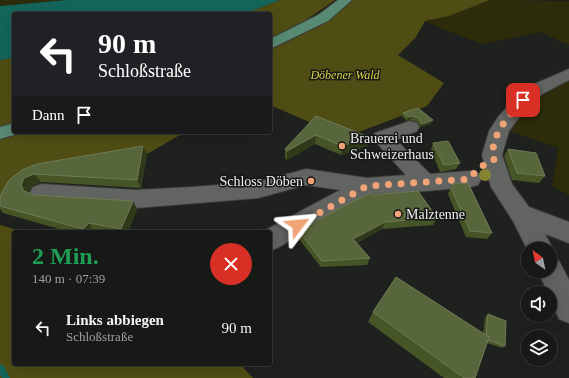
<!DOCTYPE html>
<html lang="de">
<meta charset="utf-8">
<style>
:root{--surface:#171916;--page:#20221f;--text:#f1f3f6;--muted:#9ea0a1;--line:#363835}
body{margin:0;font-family:Georgia,serif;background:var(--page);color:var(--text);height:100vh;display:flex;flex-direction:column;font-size:15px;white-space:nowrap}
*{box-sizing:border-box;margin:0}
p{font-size:13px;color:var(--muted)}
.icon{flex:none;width:22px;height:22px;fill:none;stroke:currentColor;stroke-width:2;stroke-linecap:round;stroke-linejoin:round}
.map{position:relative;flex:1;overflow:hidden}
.sheet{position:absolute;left:12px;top:230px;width:260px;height:136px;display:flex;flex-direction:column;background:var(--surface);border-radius:4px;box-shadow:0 4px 16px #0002,0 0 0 1px var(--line)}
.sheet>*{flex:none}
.guide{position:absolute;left:12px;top:12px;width:260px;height:122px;border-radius:4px;box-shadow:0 4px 16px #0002,0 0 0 1px var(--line);background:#202124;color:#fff;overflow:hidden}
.needle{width:26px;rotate:327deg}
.fabs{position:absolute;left:521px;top:242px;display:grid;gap:8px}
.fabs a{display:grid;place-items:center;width:36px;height:36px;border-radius:50%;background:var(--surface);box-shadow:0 4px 16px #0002,0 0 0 1px var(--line);font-size:20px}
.pin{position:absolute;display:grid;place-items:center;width:34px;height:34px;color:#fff;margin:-17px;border-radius:8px;box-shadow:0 2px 6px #0006}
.me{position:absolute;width:44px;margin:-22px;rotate:61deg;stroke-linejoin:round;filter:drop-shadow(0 0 3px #0008)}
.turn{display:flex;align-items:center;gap:14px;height:84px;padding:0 20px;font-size:18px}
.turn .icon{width:52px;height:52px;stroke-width:2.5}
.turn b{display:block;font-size:28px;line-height:34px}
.then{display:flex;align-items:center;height:38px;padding:0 20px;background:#0003;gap:8px;font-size:15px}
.round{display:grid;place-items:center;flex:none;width:42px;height:42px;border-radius:21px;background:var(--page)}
.summary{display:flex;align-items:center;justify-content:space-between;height:68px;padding:0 20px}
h1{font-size:24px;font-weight:700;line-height:30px;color:#1e9e55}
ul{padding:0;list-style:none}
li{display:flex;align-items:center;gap:12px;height:60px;padding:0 20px}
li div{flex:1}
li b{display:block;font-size:15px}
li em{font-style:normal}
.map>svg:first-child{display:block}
.green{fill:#2d2c0a}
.forest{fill:#504d14}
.water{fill:#14655a}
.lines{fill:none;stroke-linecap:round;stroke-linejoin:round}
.stream{fill:#14655a;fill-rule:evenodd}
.minor-casing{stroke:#3b3c3a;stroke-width:2}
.major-casing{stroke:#3b3c3a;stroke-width:2}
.minor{fill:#626461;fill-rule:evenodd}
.major{fill:#588972;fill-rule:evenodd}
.tree{fill:#868333}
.wall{fill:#465526}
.shaded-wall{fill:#2f3a1a}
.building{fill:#58663b;stroke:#6f7b57}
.route{stroke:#efa376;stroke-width:7;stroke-dasharray:0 12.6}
.poi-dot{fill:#efa376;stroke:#151715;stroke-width:1.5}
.labels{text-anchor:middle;stroke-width:3;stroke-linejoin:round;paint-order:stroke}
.far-park-label{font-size:12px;font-style:italic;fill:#dad345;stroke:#151715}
.poi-label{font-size:14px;fill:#edeeed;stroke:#151715;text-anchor:start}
</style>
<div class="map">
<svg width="569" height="378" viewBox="0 0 569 378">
<rect width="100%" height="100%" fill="#1f211e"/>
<path class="green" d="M0,0H67L0,6Z
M490,0L569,1V45L540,32L483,44L440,28L425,21L449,16Z
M569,78V195L552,186L558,148L507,130L526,105L553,86Z"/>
<path class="forest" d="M280,0H335L306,20L270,39V14H244Z
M353,0H490L449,16L425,21L416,37L398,55L444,83L427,106L351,135L314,124L270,105V50C300,36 328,22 353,0Z
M14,58V123L0,127V60Z
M18,132H185L149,153L47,170L0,208V137Z
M0,225L24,232H14V364H240L253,378H0Z"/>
<path class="water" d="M67,0H280L244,14H14V58L0,60V6Z"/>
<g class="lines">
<path class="stream" d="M0,364L3,365L10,378H2L0,375Z"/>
<defs>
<path id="minor" d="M569,69V80L544,93L529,104L509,131L502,155L512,184L529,207L569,222V243L545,234L553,249L550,254V249H528V251L513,221L491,187L482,155L489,131L498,117L517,96L532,85Z
M410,121L417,123L419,127L417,131L396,140L430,174L470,171L478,173L481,179L478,185L470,187L426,191L371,194L279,247L270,251V232H262L340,190L306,185L258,198L136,208L41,202L33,199L30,193L33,187L41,184L136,190L192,187L258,182L306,169L367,178L406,175L372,138L375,133Z
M550,257L559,261L569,280V323L559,319L550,298V293H548L538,271H550Z"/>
<path id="major" d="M338,0H352L328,21L270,49V39L318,15Z
M14,123V132H22L21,133L0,139V127Z"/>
</defs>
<use href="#minor" class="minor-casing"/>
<use href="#major" class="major-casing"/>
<use href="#minor" class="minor"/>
<use href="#major" class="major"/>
</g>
<circle class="tree" cx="485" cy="175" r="6"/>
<path class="wall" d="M418,108L431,124L420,127L417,122L410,120L407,121L402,116L403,113Z
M316,116L367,146L341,155L315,144L287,160L285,158V149Z
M433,143L460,163L456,169L440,172L431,150Z
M143,146L147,154L141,188L41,182L32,186L29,193L34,195L133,201L137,209L128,232H101L94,231L93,232H70L3,213L0,209V196L37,164Z
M508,149L545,176L539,183L512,180L504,156Z
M452,184L492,233L487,239L466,237L448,194Z
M371,195L437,218L433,225L382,229L357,243L370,258L367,265L321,267L298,238L299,231Z
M373,312L483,334L485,317L488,314L505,346L502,348L487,343L475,378H444L368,322Z"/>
<path class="shaded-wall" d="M412,116L410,120L407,121L408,117Z
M433,120L431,124L420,127L422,124Z
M316,135L315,144L287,160V151Z
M369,137L367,146L341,155L342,146Z
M143,146L147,154L141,188L137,180Z
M34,174L41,182L32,186L29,194L24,191L21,185L24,178Z
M133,201L137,209L128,232H122L121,229Z
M385,222L382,229L351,246L353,239Z
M89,223L94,231L93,232H85L83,229Z"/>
<path class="building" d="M418,108L433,120L422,124L419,118L412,116L408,117L403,113Z
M316,116L369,137L342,146L316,135L287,151L285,149Z
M448,141L460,163L444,165L433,143Z
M143,146L137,180L34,174L24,178L21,185L24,191L34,195L133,201L121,229L89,223L83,229L0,206V196L9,180L22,170L37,164Z
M508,149L536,153L545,176L517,173Z
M468,183L492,233L470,231L451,188L454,187L452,184Z
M418,191L437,218L385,222L353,239L370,258L322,261L299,231L332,212L370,193L371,195Z
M396,277L489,337L475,378H464L373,312Z
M488,314L506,321L505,346L488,340L489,337L486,335Z"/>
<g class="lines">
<path class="route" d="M298,225L367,186L470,179C476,169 483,165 494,160C488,137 509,116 523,100"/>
</g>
<g class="poi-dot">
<circle cx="342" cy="146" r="4"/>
<circle cx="311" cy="181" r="4"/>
<circle cx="398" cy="214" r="4"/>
</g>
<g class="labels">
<g class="far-park-label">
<text x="345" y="79">Döbener Wald</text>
</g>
<g class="poi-label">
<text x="350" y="143">Brauerei und<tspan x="350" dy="16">Schweizerhaus</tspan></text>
<text x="303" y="186" text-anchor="end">Schloss Döben</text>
<text x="406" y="219">Malztenne</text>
</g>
</g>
</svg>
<div class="fabs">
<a><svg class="needle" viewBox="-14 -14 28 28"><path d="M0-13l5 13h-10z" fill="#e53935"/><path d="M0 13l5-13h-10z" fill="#9ea0a1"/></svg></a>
<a><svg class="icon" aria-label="sound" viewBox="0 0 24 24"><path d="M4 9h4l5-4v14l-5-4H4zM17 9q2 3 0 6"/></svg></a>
<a><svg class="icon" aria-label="layers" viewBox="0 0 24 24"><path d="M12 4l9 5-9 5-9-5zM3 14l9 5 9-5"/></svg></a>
</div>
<div class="pin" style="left:523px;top:100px;background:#d93025"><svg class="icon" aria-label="arrive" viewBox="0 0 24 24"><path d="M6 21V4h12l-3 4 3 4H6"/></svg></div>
<svg class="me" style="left:298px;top:225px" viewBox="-20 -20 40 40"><path d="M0-17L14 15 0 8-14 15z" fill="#efa376" stroke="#fff" stroke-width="4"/></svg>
<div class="guide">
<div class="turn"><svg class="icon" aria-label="left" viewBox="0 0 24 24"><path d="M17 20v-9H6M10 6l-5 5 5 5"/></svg><div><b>90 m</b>Schloßstraße</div></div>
<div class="then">Dann<svg class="icon" aria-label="arrive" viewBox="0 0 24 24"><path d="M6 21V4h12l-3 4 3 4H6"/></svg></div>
</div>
<section class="sheet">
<div class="summary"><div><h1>2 Min.</h1><p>140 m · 07:39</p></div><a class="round" style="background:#d93025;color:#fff"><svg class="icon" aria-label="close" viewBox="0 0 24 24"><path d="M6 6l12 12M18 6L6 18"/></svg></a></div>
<ul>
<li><svg class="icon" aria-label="left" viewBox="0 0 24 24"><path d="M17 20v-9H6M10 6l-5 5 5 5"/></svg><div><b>Links abbiegen</b><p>Schloßstraße</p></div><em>90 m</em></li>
</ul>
</section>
</div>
